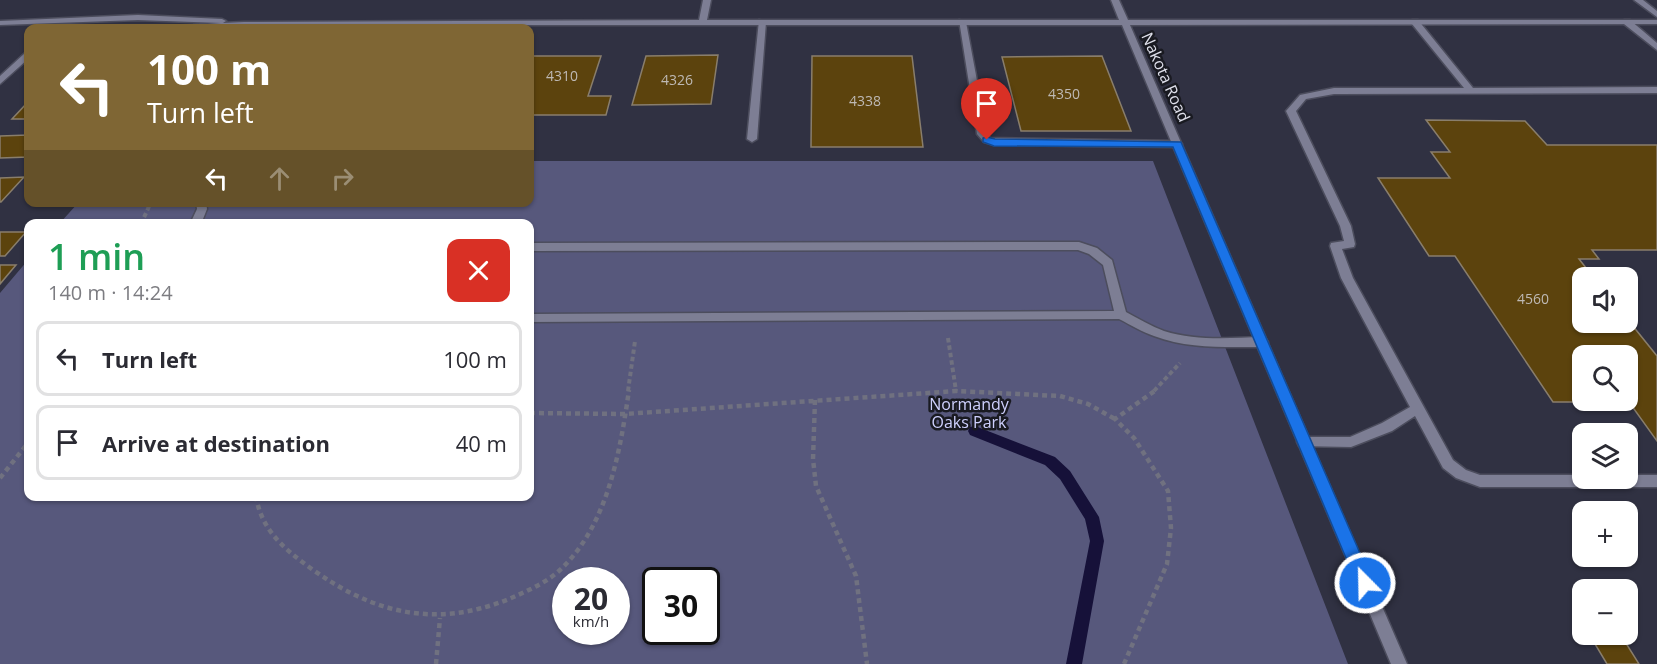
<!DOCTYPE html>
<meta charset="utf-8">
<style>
:root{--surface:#fff;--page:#f7f7f7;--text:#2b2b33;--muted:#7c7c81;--line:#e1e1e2}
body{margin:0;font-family:"Open Sans",sans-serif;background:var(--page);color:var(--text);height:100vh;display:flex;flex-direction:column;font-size:22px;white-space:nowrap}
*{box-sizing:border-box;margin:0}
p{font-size:20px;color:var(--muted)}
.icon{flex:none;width:33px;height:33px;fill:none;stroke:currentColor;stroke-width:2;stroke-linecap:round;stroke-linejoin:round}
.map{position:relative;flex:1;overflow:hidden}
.side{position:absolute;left:24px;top:219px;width:510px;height:282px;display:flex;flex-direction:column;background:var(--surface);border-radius:12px;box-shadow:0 2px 4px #0004}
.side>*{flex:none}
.guide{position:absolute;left:24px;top:24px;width:510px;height:183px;border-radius:12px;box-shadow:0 2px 4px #0004;background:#7f6634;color:#fff;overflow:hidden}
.tools{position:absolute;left:1572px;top:267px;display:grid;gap:12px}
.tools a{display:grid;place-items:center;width:66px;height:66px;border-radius:12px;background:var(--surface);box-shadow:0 2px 4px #0004;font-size:30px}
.speed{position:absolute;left:552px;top:567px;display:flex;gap:12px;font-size:30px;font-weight:700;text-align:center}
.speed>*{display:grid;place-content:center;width:78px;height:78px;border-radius:50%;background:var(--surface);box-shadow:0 2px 4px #0004;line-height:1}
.speed small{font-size:15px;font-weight:400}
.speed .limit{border:3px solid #111;border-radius:9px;background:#fff;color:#111}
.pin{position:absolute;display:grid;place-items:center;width:51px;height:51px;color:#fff;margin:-62px -26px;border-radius:50% 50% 50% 0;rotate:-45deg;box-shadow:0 0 6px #0007}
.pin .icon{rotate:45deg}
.me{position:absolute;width:66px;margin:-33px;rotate:337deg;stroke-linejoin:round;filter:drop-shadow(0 0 4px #0008)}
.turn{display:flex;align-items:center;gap:21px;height:126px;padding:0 24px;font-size:27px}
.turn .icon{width:78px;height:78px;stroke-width:2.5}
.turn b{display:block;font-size:42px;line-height:51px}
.lanes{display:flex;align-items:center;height:57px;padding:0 24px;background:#0003;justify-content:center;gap:30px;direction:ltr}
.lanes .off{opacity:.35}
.round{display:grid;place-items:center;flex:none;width:63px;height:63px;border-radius:12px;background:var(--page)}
.head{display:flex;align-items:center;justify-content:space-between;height:102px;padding:0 24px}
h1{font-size:36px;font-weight:600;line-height:45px;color:#1e9e55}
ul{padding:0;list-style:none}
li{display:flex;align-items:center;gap:18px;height:75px;margin:0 12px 9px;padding:0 12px;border:3px solid var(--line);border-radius:12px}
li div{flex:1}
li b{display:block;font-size:22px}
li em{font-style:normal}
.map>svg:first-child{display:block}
.green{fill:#57587c;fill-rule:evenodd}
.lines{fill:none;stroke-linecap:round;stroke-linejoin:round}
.stream{fill:#161139;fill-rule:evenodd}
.building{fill:#5c430d;stroke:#897e6c;stroke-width:1.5;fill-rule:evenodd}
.lane-casing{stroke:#4c4d5d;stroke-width:3}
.street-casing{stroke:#4c4d5d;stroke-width:3}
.path-far1{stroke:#707180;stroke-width:4;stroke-dasharray:4.5 3;stroke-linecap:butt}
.path{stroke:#707180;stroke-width:4.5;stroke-dasharray:5 4;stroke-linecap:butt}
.lane{fill:#7d7e94;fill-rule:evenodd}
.street{fill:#7d7e94;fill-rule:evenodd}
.route{fill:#1a73e8;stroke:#114b97;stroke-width:1.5}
.labels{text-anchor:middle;stroke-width:5;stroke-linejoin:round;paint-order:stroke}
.number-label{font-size:14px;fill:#beb9b4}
.street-label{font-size:16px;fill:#dfe0eb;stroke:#191a21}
.park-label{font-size:16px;fill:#ced0fd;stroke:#191a21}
</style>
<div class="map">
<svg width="1657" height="664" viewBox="0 0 1657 664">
<rect width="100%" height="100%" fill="#303142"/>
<path class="green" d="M530,161H1153L1348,664H0V293L28,260V496H530V224L60,223L78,203L530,202ZM566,580H616V632H566ZM656,580H706V632H656Z"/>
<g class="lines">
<path class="stream" d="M975,426L1055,457L1070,471L1099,517L1104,541L1082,664H1066L1090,541L1085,519L1060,479L1045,465L970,435L968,431L970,427Z"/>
</g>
<path class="building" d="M718,55L711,104L632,105L646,56Z
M530,56H601L588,96H611L606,115H530Z
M812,56H912L923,147H811Z
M1102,56L1131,131H1021L1002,57Z
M28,102V119H12Z
M1426,120L1525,121L1547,145H1657V250H1592L1599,259H1579L1594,278H1582V322H1628V320L1657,356V441L1629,402H1553L1455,256H1429L1378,178H1450L1431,152H1450ZM1582,356H1628V400H1582Z
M28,135V157L0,158V136Z
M24,177L1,202H0V178Z
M0,232H26L5,256H0Z
M0,265H16L0,284Z
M1592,639L1624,640L1639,664H1607Z"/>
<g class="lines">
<defs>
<path id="lane" d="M1634,0H1643L1657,11V17Z
M759,20L766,22L757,139L752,142L747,139Z
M959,20L966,22L987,134L990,138L1177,141L1182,144L1177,147L994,145L984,142L977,134Z
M1412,20H1418L1473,88L1657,87V93L1334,94L1306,99L1296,111L1351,226L1355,244L1354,247L1342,249L1353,278L1453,460L1466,470L1480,475H1582V478H1628V475H1657V487H1480L1456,478L1443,468L1415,416L1392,431L1351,447L1299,446L1297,442L1299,438L1304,437H1350L1382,423L1410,407L1341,278L1330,246L1331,243L1344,241L1340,226L1286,111L1300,95L1334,88H1464L1412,24Z
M1624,20H1630L1657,43V50L1624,24Z
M196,202H206L207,209L201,224H190L197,209Z
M1079,242L1097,248L1112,260L1126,312C1139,319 1151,326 1164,331C1195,341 1230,338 1262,337L1266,339L1268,342L1266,345L1262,347C1226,347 1188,349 1154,336C1142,332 1131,325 1119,319L530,322V314L1114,311L1103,265L1089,254L1078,250L530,251V243Z"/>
<path id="street" d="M703,0H711L707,20H1119L1111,0H1119L1128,20H1657V24L1130,25L1407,664H1391L1122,25H458L190,28L194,25L221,23L138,20L0,25V21L138,15L222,19L226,21L223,23L244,22L699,20Z
M25,53H28V59L0,84V76Z"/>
</defs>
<use href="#lane" class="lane-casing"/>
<use href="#street" class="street-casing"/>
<path class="path-far1" d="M141,224L151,202
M948,338L956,391
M628,391L635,341
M953,391H960
M1154,391L1180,363"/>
<path class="path" d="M815,400L813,459L816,486L856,576L867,664
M530,413L625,414L956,391L1060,396L1088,404L1115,419
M0,478L28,443
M256,496C261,529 283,548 309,567C372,613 434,629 509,599C527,591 546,583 560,570C608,525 620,452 629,390
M436,664L440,618
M1124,664L1167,564L1171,528L1168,491L1134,438L1115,419L1156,390"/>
<use href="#lane" class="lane"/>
<use href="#street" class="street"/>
</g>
<path class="route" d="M987,137L995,139L1181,142L1373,583L1371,589L1365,591L1359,589L1173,147L994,146L983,142V138Z"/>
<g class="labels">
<g class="number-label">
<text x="562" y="81">4310</text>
<text x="677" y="85">4326</text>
<text x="1064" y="99">4350</text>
<text x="865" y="106">4338</text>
<text x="1533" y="304">4560</text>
</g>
<g class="street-label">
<text transform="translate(1166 77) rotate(66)" y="6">Nakota Road</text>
</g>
<g class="park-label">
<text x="969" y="410">Normandy<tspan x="969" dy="18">Oaks Park</tspan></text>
</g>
</g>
</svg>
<div class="tools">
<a><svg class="icon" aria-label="sound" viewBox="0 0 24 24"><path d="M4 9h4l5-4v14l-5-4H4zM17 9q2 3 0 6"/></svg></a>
<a><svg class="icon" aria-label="search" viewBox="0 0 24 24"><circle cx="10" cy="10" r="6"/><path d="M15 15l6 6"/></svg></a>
<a><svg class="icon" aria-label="layers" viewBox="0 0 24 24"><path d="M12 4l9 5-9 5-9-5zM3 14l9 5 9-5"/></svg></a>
<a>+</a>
<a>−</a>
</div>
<div class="speed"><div>20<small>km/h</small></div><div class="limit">30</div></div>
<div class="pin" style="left:987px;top:140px;background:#d93025"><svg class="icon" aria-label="arrive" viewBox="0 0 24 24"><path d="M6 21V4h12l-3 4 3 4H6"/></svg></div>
<svg class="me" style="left:1365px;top:583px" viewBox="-20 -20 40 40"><circle r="17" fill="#1a73e8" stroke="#fff" stroke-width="3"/><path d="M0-11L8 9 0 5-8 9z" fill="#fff"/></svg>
<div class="guide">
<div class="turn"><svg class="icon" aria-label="left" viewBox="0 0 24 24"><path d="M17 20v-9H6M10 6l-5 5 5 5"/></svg><div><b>100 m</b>Turn left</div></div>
<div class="lanes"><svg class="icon" aria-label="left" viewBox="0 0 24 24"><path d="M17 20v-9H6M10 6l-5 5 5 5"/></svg><svg class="icon off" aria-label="ahead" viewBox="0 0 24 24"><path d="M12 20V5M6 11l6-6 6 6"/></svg><svg class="icon off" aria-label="right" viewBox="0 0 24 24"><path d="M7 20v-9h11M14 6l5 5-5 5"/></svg></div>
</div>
<section class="side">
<div class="head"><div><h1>1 min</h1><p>140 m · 14:24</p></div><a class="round" style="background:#d93025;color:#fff"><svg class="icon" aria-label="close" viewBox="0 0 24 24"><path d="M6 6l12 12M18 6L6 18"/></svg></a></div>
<ul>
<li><svg class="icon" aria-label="left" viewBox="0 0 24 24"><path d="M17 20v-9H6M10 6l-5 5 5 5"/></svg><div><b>Turn left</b></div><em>100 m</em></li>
<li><svg class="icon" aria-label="arrive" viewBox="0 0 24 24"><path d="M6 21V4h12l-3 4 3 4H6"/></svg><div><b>Arrive at destination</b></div><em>40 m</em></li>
</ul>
</section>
</div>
